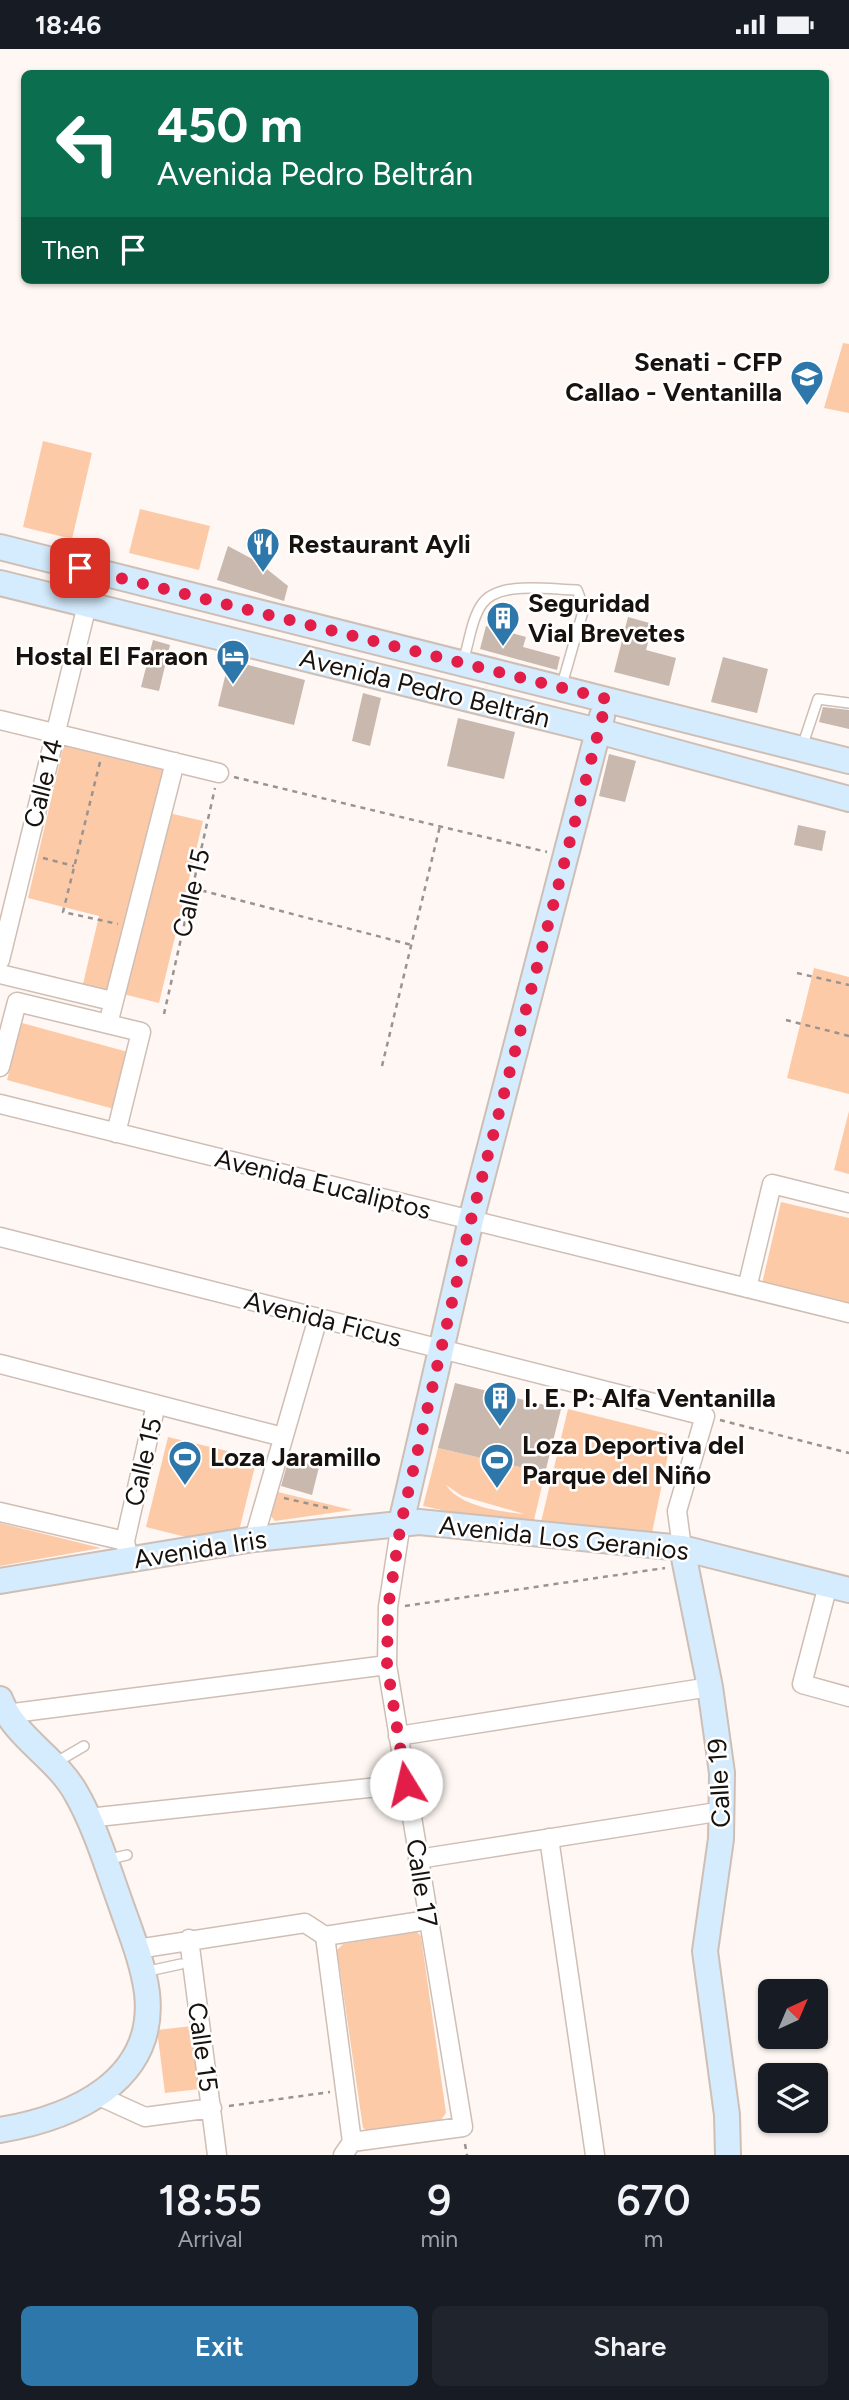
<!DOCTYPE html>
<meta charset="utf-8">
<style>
:root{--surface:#171b24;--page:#20242c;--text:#f1f3f6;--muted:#9ea1a6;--accent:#2e77ab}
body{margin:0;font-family:Figtree,sans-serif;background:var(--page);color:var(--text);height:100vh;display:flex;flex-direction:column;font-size:26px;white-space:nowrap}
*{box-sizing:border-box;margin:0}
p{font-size:23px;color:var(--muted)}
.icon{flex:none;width:38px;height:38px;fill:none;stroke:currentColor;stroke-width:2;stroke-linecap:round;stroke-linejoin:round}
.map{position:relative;height:2106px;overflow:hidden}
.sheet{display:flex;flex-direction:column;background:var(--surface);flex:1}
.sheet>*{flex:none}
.top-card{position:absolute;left:21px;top:21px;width:808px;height:214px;border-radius:10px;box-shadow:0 2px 5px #0004;background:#0b6e4f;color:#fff;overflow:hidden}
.needle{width:46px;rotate:44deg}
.buttons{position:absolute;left:758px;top:1930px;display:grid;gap:14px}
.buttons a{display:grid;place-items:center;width:70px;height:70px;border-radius:10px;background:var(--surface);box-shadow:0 2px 5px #0004;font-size:35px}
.pin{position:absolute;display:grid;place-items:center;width:60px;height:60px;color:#fff;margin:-30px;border-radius:14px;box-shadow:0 4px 10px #0006}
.me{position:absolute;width:77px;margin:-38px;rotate:351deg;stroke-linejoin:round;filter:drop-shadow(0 0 5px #0008)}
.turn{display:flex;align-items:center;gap:24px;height:147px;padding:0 21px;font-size:32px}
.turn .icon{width:91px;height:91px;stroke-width:2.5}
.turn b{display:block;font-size:49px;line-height:60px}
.then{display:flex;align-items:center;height:66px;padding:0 21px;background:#0003;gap:14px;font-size:26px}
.eta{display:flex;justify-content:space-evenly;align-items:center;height:119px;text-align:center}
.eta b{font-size:42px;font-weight:600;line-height:49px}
.button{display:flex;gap:14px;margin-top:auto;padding:14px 21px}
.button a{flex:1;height:80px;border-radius:10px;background:var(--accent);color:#fff;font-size:28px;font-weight:600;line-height:80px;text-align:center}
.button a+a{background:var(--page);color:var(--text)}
.status{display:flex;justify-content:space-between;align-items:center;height:49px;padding:0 35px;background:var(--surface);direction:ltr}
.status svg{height:19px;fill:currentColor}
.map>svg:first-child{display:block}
.green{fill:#fdcaa8;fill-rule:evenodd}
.building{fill:#c8b8ae}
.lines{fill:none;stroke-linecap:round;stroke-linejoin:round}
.lane-casing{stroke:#cfbeb4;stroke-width:12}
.street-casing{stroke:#cfbeb4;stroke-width:21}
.secondary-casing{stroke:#cfbeb4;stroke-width:28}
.path{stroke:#9a938f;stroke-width:2.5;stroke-dasharray:5 5;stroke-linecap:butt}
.lane{stroke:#fff;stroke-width:9}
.street{stroke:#fff;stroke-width:18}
.secondary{stroke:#d5ecfe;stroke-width:24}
.route{stroke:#e11d48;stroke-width:12;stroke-dasharray:0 21.6}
.labels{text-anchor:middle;stroke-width:5;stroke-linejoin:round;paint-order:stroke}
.poi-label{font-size:26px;font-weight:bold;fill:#18120e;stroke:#fff;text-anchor:start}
.street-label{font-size:26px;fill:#18120e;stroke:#fff}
</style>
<div class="status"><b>18:46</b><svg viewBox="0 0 49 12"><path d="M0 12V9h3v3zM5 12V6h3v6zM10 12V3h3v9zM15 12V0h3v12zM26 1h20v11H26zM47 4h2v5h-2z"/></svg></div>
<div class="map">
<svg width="849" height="2106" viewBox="0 0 849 2106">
<rect width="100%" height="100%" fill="#fef7f3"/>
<path class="green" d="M843,294L849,295V364L824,359Z
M43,392L92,404L72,490L23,478Z
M140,460L210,477L199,521L129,504Z
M64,695L166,719L156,761L203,772L159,954L83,935L99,867L28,849Z
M814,919L849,928V1045L787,1029Z
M22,974L128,1003L114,1060L7,1031Z
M849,1062V1125L834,1121Z
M781,1153L849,1169V1260L761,1239Z
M568,1360L672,1386L652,1484L541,1473Z
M168,1388L257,1409L239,1482L190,1489L146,1478Z
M438,1399L545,1424L534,1471L456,1464L423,1457ZM446,1436L462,1447L524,1465C501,1463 459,1457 446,1436Z
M278,1443L352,1461L275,1472L271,1467Z
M0,1474L101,1499L0,1517Z
M417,1883L421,1887L446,2064L441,2071L368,2082L363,2079L337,1901L343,1895Z
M192,1977L200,2040L165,2044L157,1981Z"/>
<path class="building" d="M228,497L258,513L288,537L284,552L217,531Z
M628,568L653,575L646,601L676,609L669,637L614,623Z
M486,577L526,588L523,598L560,608L557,621L480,600Z
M153,591L170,596L159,642L141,638Z
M723,608L768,620L757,664L711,653Z
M229,611L305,631L294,676L218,657Z
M363,644L381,649L370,697L352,692Z
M823,658L849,661V680L819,673Z
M458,669L515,683L504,730L447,717Z
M609,705L636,712L625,753L599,747Z
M798,776L826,782L822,802L794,796Z
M455,1334L561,1360L545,1424L438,1399Z
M289,1409L319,1418L312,1446L281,1437Z"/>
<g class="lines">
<defs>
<path id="lane" d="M463,612C469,595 471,571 482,555C499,531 551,541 577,541L584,559L561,639
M802,698L818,650L849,654
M55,1714L84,1697
M106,1811L127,1806
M144,1923L181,1915"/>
<path id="street" d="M0,671L219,724
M0,911L87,556
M0,925L112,952
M108,975L175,713
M0,1018L17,953L141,983L116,1084
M0,1055L849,1264
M0,1188L705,1367L677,1462L682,1499
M747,1239L772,1135L849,1154
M0,1315L283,1388
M0,1463L125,1492
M254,1490L318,1269
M129,1511L125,1492L156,1355
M828,1536L802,1635L849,1648
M6,1665L387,1616
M398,1687L710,1638
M88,1769L406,1735
M549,1789L595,2106
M418,1810L723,1762
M325,1887L352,2093L343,2106
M189,1890L217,2106
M137,1900L305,1874L325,1887L428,1871
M99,2047L145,2068L212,2059
M352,2093L463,2078L387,1616L388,1558L401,1474"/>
<path id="secondary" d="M0,498L849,712
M0,534L598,682L849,750
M401,1474L471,1171L602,667
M682,1499L710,1638L722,1724L721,1790L705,1902L727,2066L728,2106
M0,1532L254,1490L419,1473L682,1499L849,1541
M0,1650C15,1689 56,1708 76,1744C95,1777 107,1817 120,1853C130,1882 143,1913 147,1944C157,2033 71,2069 0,2081"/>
</defs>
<use href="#lane" class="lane-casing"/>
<use href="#street" class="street-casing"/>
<use href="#secondary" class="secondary-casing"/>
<path class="path" d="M100,713L63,863L118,875
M234,728L547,803
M43,809L74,817
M192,839L412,896
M797,924L849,936
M164,965L215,739
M786,971L849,987
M382,1017L440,777
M720,1371L849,1404
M284,1449L332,1460
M405,1557L665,1519
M229,2057L330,2043
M465,2095L467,2106"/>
<use href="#lane" class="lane"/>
<use href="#street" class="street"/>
<use href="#secondary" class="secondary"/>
</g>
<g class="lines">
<path class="route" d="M80,519L607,650L471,1171L401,1474L388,1559L387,1616L406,1735"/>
</g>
<defs>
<symbol id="university-pin" viewBox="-11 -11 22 30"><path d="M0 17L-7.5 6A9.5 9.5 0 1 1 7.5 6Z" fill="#2e77ab" stroke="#fff"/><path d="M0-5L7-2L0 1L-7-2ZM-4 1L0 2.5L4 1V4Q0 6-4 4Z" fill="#fff"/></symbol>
<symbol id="restaurant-pin" viewBox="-11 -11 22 30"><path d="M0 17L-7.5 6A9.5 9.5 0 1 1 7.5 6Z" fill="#2e77ab" stroke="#fff"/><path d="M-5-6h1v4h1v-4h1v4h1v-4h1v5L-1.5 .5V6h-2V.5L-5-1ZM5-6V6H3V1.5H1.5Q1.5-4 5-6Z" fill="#fff"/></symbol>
<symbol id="building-pin" viewBox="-11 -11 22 30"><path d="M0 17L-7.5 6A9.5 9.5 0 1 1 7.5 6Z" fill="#2e77ab" stroke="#fff"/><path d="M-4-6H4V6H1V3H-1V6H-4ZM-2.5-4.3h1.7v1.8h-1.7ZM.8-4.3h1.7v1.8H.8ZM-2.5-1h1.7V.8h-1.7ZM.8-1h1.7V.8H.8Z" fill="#fff"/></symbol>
<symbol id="hotel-pin" viewBox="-11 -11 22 30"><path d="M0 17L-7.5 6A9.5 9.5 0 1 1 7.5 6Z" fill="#2e77ab" stroke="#fff"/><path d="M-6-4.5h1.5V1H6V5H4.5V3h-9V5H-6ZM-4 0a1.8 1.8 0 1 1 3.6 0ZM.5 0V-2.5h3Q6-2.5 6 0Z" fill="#fff"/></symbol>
<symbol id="stadium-pin" viewBox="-11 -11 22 30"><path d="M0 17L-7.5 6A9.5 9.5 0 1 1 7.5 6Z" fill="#2e77ab" stroke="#fff"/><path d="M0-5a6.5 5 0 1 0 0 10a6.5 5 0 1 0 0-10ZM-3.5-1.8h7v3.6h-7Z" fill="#fff"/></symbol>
</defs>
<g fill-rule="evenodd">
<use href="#university-pin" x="788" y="309" width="38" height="52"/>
<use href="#restaurant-pin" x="244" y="476" width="38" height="52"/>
<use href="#building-pin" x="484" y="550" width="38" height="52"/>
<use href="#hotel-pin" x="214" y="588" width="38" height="52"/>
<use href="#building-pin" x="481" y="1330" width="38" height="52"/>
<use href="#stadium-pin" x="166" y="1389" width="38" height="52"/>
<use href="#stadium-pin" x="478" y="1392" width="38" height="52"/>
</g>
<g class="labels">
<g class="poi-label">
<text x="782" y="322" text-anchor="end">Senati - CFP<tspan x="782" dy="30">Callao - Ventanilla</tspan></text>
<text x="288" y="504">Restaurant Ayli</text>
<text x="528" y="563">Seguridad<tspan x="528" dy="30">Vial Brevetes</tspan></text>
<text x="208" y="616" text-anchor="end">Hostal El Faraon</text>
<text x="524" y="1358">I. E. P: Alfa Ventanilla</text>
<text x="522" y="1405">Loza Deportiva del<tspan x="522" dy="30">Parque del Niño</tspan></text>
<text x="210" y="1417">Loza Jaramillo</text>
</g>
<g class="street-label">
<text transform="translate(425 639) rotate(14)" y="9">Avenida Pedro Beltrán</text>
<text transform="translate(43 734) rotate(-76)" y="9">Calle 14</text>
<text transform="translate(191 844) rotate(-77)" y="9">Calle 15</text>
<text transform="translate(323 1135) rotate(14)" y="9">Avenida Eucaliptos</text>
<text transform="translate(323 1270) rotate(14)" y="9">Avenida Ficus</text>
<text transform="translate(143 1413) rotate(-77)" y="9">Calle 15</text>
<text transform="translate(564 1489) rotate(6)" y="9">Avenida Los Geranios</text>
<text transform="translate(200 1500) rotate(-9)" y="9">Avenida Iris</text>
<text transform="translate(719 1734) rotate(-93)" y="9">Calle 19</text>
<text transform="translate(422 1834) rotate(81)" y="9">Calle 17</text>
<text transform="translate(203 1998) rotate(82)" y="9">Calle 15</text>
</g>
</g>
</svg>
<div class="buttons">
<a><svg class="needle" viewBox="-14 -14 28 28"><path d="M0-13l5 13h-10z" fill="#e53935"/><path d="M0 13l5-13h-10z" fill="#9ea1a6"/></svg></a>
<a><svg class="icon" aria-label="layers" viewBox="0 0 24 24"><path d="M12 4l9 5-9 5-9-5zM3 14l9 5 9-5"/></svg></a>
</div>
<div class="pin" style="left:80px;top:519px;background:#d93025"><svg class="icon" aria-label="arrive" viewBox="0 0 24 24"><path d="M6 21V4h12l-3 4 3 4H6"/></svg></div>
<svg class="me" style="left:406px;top:1735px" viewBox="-20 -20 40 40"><circle r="19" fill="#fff"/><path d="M0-13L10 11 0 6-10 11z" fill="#e11d48"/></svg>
<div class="top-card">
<div class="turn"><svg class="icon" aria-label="left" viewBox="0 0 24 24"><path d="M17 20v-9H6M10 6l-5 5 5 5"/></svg><div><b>450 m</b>Avenida Pedro Beltrán</div></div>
<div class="then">Then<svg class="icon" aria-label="arrive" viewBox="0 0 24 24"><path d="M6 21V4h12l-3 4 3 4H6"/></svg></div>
</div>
</div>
<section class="sheet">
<div class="eta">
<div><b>18:55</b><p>Arrival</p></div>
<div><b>9</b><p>min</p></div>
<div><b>670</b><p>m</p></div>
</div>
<div class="button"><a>Exit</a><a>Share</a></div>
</section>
